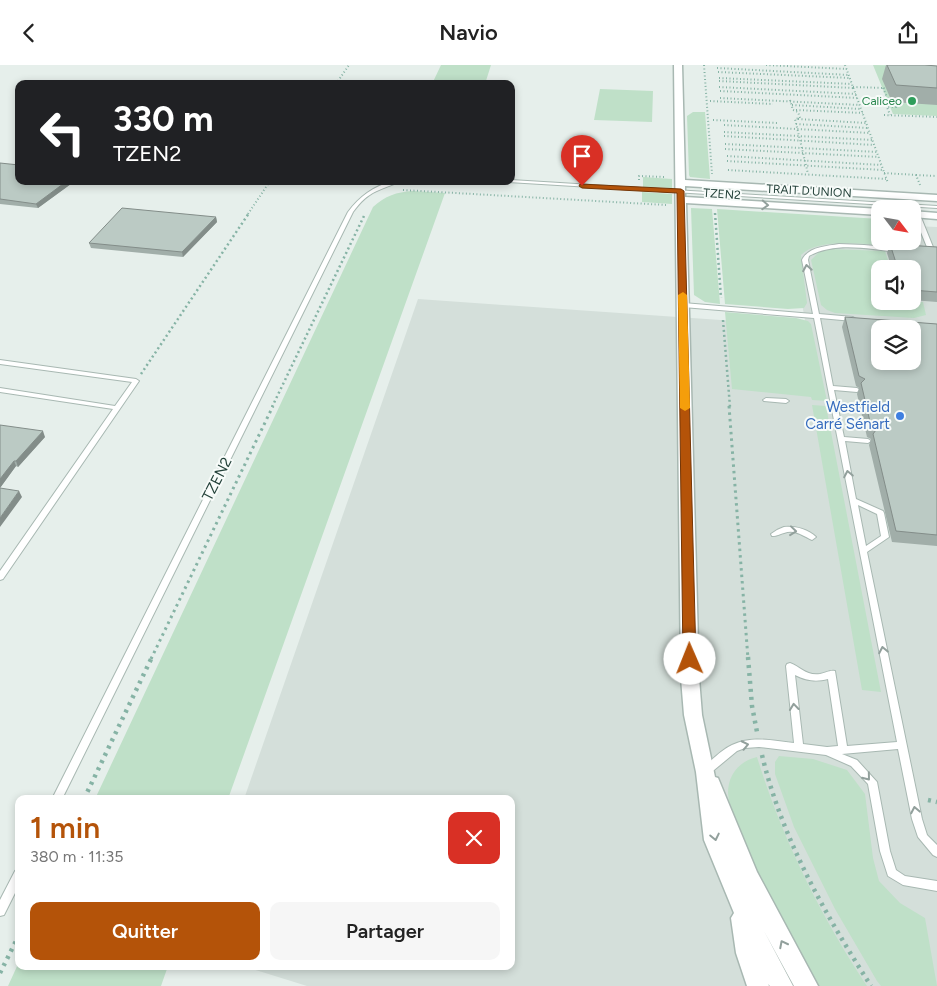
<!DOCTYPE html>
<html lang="fr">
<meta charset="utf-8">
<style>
:root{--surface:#fff;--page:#f6f6f6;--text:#222;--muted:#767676;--accent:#b45309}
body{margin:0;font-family:Figtree,sans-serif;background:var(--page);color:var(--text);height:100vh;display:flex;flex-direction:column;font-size:19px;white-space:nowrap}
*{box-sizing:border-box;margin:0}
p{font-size:16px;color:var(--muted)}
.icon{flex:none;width:28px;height:28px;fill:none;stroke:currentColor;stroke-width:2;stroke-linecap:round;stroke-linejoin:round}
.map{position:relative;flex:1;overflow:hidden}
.panel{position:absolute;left:15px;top:730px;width:500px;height:175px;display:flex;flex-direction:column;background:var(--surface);border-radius:10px;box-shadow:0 2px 8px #0003}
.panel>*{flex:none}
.guide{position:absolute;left:15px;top:15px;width:500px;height:105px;border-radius:10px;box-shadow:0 2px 8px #0003;background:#202124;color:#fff;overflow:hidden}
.needle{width:32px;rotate:121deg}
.tools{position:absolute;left:871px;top:135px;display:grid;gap:10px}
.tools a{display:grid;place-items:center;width:50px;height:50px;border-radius:10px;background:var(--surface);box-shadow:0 2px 8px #0003;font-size:25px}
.pin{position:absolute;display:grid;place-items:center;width:42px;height:42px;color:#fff;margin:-51px -21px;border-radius:50% 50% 50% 0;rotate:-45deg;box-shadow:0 0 5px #0007}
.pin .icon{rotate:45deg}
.me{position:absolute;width:55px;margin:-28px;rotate:359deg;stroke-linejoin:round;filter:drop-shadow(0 0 4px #0008)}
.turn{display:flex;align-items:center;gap:18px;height:105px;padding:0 15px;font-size:22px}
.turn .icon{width:65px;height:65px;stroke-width:2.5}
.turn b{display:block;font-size:35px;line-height:42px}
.round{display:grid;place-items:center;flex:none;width:52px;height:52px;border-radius:10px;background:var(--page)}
.overview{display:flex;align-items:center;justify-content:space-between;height:85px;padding:0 15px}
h1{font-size:30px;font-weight:600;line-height:38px;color:var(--accent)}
.action{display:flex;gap:10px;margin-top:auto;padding:10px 15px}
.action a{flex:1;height:58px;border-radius:10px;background:var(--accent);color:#fff;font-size:20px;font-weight:600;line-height:58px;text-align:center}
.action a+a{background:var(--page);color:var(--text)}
header{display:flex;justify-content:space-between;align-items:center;height:65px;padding:0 15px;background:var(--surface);font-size:22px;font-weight:600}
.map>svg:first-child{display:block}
.built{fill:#d4dfda;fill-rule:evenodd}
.green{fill:#bfe0c8}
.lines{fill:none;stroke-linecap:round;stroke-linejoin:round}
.lane-casing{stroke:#a8b8b2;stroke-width:2}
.street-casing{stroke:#a8b8b2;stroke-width:3}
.path-far3{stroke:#86b3a5;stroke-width:2;stroke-dasharray:1 2.5;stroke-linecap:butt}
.path-far2{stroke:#86b3a5;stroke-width:2.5;stroke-dasharray:2 3;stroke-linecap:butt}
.path-far1{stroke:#86b3a5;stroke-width:3;stroke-dasharray:2.5 4;stroke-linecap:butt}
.path{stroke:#86b3a5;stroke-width:4.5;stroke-dasharray:3 5;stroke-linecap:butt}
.lane{fill:#fff;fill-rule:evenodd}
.street{fill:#fff;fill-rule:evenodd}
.wall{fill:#a1aea9}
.shaded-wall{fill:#838d89}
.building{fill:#bbcac4;stroke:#838d89;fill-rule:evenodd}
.oneway{stroke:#92a09c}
.route{fill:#b45309;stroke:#753606}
.slow{fill:#f59e0b}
.leisure-dot{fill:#2e9e5b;stroke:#f7fbf9;stroke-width:2}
.shop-dot{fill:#3f7fe0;stroke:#f7fbf9;stroke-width:2}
.labels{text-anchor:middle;stroke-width:4;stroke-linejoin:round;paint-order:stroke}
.far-leisure-label{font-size:12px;fill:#27864d;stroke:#f7fbf9;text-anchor:end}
.far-street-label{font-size:12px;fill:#24423a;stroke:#f7fbf9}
.shop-label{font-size:15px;fill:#366cbe;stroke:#f7fbf9;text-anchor:end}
.street-label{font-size:15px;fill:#24423a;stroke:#f7fbf9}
</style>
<header><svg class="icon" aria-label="back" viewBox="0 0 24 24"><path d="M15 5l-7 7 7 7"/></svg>Navio<svg class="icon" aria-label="share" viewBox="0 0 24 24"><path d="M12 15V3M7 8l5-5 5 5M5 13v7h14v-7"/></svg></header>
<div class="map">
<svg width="937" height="921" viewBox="0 0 937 921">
<rect width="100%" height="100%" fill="#e6efeb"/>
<path class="built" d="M787,154L880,176H912L913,161L937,162V921H307L243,901H511V734H244L418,234L806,261ZM880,204H912V236H880ZM880,264H912V296H880Z"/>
<path class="green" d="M441,0H491L485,19H432Z
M873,0L937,1V51L893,49Z
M600,24L653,26L652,57L594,55Z
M693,47H705L710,114L690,112L689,110L687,51Z
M643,112L672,114V123L643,122Z
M412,126L445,128L228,734H95L373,142C385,131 397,127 412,126Z
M642,127L672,129V139L642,137Z
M691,143L712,144L720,239L705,237L694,230Z
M717,144L880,154V176H912L913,158L919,176L914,181L908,183C881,181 820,170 801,190L807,238L804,243L788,244L725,239Z
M830,184L885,186L891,204H880V236L923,237L926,250L914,253L835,248L827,245L821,240L811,195L820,186Z
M725,247L796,253L808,256L811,259L827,336L812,335L811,332L732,324Z
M812,340L826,341L881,627L862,625Z
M779,691L813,694L847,705L865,729L873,793L879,816L900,838L925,853L937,921H881L877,916L835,844L794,762L775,709V697Z
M757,692C782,773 820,850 867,921H814C790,874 765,828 745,779C738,763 729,745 728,728C728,710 739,696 757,692Z
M19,897V901H168L161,921H8Z"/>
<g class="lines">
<defs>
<path id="lane" d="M511,115L937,141V143L507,117L505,116H511Z
M392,116H401C379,126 369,125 353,147L62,734H52L348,147C360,131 373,122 392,116Z
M917,148L920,150L935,187L934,188L929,187L914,150Z
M839,179L864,180L898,183L901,185L898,187C869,184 836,176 809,191L808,195L819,249L853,252L856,254L853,256L820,253L833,321L857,323L860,325L857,327L834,325L844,372L868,374L871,376L868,378L845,376L856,434L883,446L884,448L889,472L867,487L922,754L927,770L937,780V792L933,790L918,772L912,754L898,684L842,689L857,695L877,717L890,786L896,805L905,811L937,816V826L903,820L888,811L880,786L868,719L851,701L826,690L759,682L745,683L737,686L708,710L705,711L702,710L700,707L702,704C711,696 721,685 732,680C752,670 773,676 794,678L786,601L787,599L790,598C801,602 806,611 820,609C826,608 829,605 835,606L847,681L897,677L814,253L683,242L680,240L683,238L813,249L802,195C808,182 826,181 839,179ZM858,440L877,449L881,471L866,481ZM795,610C807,616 816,617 828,614L838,681L827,682L803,679Z
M0,295L136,314L139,316L3,514L0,515V506L113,344L0,327V323L115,341L132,317L0,299Z
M766,333L786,334L789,336L786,338L764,336L763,335Z
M784,462C795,461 808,464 816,472L812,475C803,471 795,464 784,468C779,469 778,471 772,471L771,469L777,465Z
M19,804V820L4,850L0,851V835L15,806Z"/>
<path id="street" d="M674,0H682L685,115L937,130V136L685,121V132L880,144V150L686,138L699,613L702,650L715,712L718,713L757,807L818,921H794L764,866L793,921H770L768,919L769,921H747L736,888L731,853L734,848L704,775L696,707L684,650L681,613Z
M912,146L937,148V154L912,152Z"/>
</defs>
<use href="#lane" class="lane-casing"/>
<use href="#street" class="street-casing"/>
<path class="path-far3" d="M704,0L712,109
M766,0L847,4
M845,0L888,118
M717,3L849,10
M718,7L850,13
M719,13L852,19
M719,16L853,23
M336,19L349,0
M719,22L856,29
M853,22L885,23
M883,23L889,37L894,38L896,42H887L890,50
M720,26L857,33
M720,33L860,40
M790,35L793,45L798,47L800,53L795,54L808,109
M710,36L773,39
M792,40L861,44
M796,45L863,48
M884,50L937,52
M798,54L866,58
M713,55L777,58
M796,59L868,63
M724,60L870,68
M724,67L872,75
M724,71L874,80
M725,79L877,87
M725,84L879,92
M727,91L881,100
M727,96L883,105
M728,105L886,114
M884,108L916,110L920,120
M916,110L937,111
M639,115V111L666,112
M403,125L666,140
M248,149L270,116"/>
<path class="path-far2" d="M715,148L721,233
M723,255L730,342
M141,309L249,148
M272,342L364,151"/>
<path class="path-far1" d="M729,341L748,594
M151,594L273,341"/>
<path class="path" d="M748,592L752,641L757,667
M762,690C782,774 825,849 871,921
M84,734L152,592
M928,735L937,737
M0,908L19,870"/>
<use href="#lane" class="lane"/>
<use href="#street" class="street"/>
</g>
<path class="wall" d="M886,0H925L937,1V40L892,37L882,14Z
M0,98L75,116L38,143L0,139Z
M216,152L217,157L183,192L91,183L89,178Z
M890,179L937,182V237L912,235V204H892L887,188Z
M845,252L937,259V481L892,477L869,380L871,374L867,372L857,329L859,323L856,321L842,262Z
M0,360L45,372L18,402L16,401L0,423Z"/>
<path class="shaded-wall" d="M67,116H75L38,143L36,139Z
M216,152L217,157L183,192L182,187Z
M43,366L45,372L18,402L16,396Z
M14,396L16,401L0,423V414Z
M19,426L22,432L0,462V453Z"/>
<path class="building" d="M887,0H925L937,1V23L896,20Z
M0,98L19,100V116H67L36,139L0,134Z
M122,143L216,152L182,187L89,178Z
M890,179L937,182V227L912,225V204H898Z
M845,252L937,259V470L896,466L873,369L876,365L871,361L861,318L865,314L859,311ZM880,264H912V296H880Z
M0,360L43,366L16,396H14L0,414Z
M0,423L19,426L0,453Z"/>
<defs><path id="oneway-chevron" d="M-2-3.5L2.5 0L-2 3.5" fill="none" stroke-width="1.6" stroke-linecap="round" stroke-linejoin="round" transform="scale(1.25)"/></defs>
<g class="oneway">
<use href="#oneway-chevron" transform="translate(765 140) rotate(3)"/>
<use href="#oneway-chevron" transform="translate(807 203) rotate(-100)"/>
<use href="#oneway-chevron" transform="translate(848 409) rotate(-101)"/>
<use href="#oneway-chevron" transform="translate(793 466) rotate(6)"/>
<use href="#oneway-chevron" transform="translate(883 585) rotate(-101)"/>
<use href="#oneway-chevron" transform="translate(794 642) rotate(-96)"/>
<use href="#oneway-chevron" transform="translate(745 680) rotate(-12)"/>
<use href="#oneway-chevron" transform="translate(867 712) rotate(51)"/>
<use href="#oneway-chevron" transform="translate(915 745) rotate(-101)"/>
<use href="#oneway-chevron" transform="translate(715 772) rotate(78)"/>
<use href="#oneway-chevron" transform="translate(783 879) rotate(-117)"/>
</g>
<path class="route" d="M580,119L681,124L684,126L696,594L694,598H685L683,594L677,128L582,123L579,121Z"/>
<path class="slow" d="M683,227L687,230L690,343L685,346L680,343L678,230Z"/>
<circle class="leisure-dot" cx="912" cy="36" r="5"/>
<circle class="shop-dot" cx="900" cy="351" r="5"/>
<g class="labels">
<g class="far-leisure-label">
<text x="902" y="40">Caliceo</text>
</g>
<g class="far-street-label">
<text transform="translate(809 126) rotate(3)" y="4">TRAIT D'UNION</text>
<text transform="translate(722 129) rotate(4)" y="4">TZEN2</text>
</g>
<g class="shop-label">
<text x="890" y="347">Westfield<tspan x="890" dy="17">Carré Sénart</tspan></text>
</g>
<g class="street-label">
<text transform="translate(217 414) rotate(-63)" y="5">TZEN2</text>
</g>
</g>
</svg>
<div class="tools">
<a><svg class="needle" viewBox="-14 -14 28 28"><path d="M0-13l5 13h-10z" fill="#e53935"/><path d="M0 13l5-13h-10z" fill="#767676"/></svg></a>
<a><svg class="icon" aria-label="sound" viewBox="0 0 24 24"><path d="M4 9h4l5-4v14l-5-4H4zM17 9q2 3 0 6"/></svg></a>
<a><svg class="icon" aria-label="layers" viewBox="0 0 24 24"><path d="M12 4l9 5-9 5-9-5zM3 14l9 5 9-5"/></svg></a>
</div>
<div class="pin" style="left:582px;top:121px;background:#d93025"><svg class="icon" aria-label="arrive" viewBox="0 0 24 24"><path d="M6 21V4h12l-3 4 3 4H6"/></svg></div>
<svg class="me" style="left:690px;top:594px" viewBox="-20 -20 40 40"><circle r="19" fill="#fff"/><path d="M0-13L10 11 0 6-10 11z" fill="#b45309"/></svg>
<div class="guide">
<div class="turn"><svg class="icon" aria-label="left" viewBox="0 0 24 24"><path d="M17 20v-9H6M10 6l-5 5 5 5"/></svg><div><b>330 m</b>TZEN2</div></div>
</div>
<section class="panel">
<div class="overview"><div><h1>1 min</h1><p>380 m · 11:35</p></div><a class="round" style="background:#d93025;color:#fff"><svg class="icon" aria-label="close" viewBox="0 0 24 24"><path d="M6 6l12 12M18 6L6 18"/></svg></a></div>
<div class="action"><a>Quitter</a><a>Partager</a></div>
</section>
</div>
